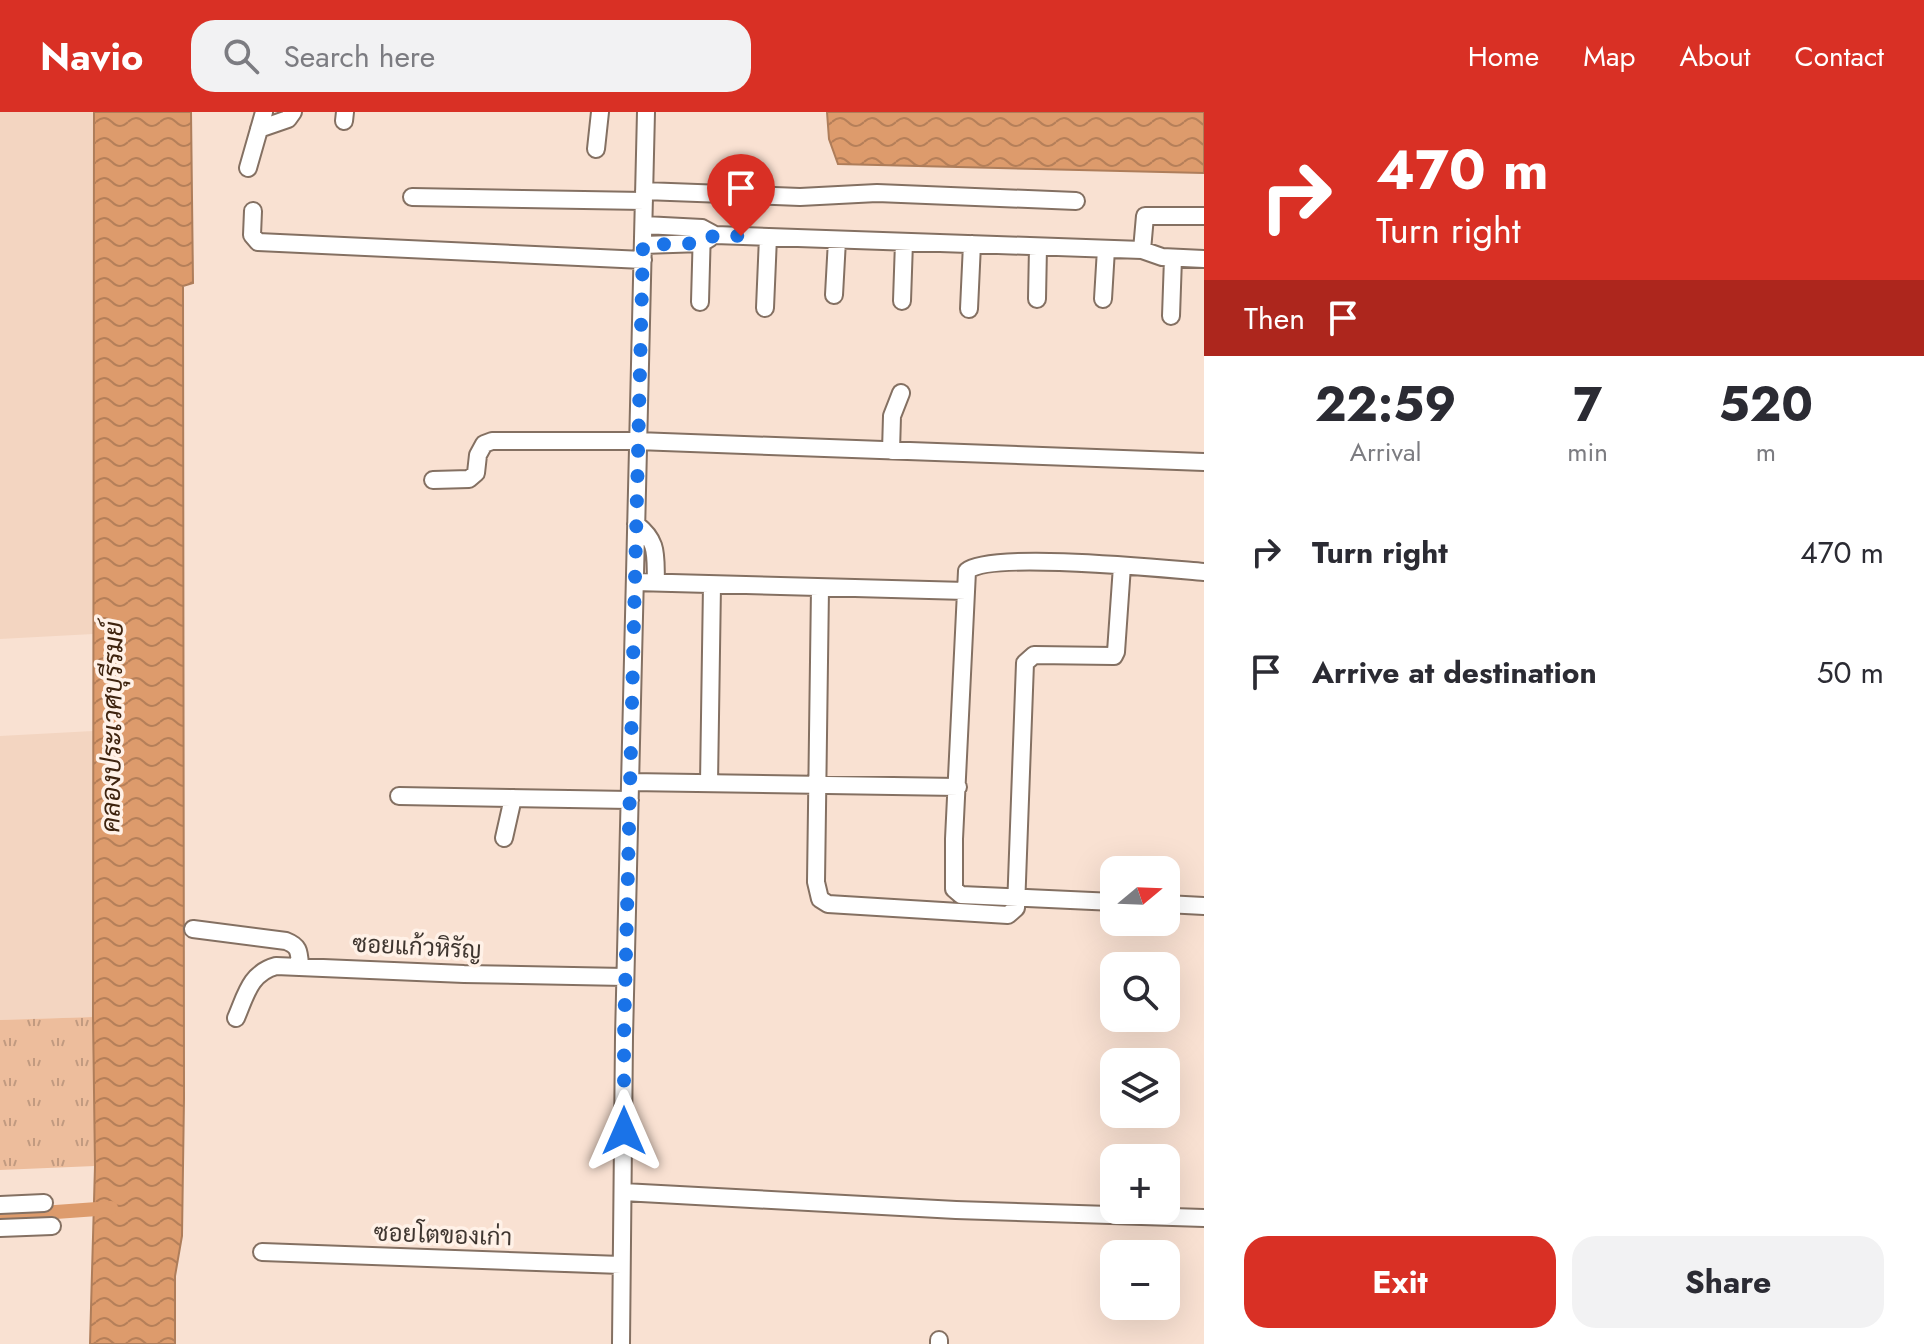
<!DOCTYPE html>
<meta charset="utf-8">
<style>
:root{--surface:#fff;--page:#f2f2f3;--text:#2b2b33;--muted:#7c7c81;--accent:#d93025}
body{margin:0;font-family:Jost,Sarabun,sans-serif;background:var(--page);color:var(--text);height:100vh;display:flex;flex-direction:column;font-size:30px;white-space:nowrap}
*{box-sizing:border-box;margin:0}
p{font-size:26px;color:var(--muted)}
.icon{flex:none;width:44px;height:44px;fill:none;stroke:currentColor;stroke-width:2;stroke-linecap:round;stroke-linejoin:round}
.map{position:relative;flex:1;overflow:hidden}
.drawer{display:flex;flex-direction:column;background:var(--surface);width:720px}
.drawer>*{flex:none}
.top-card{background:#d93025;color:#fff;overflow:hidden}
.needle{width:52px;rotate:71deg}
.buttons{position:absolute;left:1100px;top:744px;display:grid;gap:16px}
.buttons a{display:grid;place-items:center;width:80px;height:80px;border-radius:16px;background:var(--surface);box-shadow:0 8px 32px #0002;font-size:40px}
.pin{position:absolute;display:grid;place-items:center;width:68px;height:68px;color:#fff;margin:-82px -34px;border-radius:50% 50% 50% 0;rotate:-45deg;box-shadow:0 0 8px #0007}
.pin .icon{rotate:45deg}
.me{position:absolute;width:88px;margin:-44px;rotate:0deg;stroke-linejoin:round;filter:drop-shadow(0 0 6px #0008)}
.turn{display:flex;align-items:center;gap:28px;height:168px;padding:0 40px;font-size:36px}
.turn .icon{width:104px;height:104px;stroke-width:2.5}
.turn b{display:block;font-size:56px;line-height:68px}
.then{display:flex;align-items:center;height:76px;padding:0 40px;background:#0003;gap:16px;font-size:30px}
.eta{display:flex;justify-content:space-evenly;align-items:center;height:136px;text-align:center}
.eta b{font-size:48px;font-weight:700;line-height:56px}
.primary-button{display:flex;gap:16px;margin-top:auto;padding:16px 40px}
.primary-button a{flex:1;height:92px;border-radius:24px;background:var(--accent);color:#fff;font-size:32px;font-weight:700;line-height:92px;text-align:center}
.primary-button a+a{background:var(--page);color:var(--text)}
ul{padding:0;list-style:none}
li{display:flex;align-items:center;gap:24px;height:120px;padding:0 40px}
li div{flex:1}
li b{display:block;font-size:30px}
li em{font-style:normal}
header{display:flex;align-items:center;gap:48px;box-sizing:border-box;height:112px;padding:0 40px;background:var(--accent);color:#fff}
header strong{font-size:38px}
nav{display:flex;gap:44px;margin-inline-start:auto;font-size:28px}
.search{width:560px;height:72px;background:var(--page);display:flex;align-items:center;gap:20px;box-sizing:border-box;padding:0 28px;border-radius:24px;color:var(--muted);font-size:30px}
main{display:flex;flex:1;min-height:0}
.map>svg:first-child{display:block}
.built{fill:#f3d5c1}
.grass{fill:url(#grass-tufts)}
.water{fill:url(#water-waves);stroke:#ae7d5a;stroke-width:2}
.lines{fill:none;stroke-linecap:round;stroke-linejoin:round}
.canal{stroke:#dd9b6c;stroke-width:14}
.minor-casing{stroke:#847062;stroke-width:20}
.minor{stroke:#fff;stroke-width:16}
.route{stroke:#1a73e8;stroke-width:14;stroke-dasharray:0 25.2}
.labels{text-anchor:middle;stroke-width:7;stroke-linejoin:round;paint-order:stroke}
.street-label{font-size:24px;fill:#3f3630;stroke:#fff1e7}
.water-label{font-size:26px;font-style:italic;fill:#3e230e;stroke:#fff1e7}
</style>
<header>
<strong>Navio</strong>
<div class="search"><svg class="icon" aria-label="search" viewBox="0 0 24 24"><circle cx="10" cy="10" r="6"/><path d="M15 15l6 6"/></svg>Search here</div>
<nav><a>Home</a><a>Map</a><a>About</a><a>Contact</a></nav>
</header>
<main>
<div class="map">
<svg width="1204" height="1232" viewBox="0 0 1204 1232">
<defs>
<pattern id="grass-tufts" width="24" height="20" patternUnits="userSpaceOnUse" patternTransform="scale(2)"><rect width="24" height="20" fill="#edbd9c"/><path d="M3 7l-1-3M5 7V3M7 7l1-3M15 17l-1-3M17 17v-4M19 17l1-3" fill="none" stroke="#c19a80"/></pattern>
<pattern id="water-waves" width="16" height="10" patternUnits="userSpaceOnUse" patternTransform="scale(2)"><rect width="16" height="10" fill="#dd9b6c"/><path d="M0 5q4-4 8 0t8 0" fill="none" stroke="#b57f59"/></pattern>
</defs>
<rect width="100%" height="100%" fill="#f9e1d2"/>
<path class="built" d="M0,0H94L93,522L0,527Z
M93,619V905L0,908V624Z"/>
<path class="grass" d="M93,905L95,1054L0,1058V908Z"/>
<path class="water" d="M94,0H191L193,171L183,174L184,986L182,1124L175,1164V1232H90L95,1054L93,905Z
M827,0H1204V61L838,52L829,27Z"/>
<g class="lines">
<path class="canal" d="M0,1104L111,1096"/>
<defs>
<path id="minor" d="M344,9L345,0
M259,17L288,7L293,0
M596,37L600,0
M248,56L264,0
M644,79L800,85L877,81L1076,89
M412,85L644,89
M253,99L252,123L258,130L643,148
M644,113L702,116L715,123L1142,138L1162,145L1204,147
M643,133L702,131L710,126
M1142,138L1145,104H1204
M834,183L837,128
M1037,187L1038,135
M1103,187L1106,137
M902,189L904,130
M700,190L702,116
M765,196L768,125
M969,197L972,132
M1171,204L1173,146
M891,339L892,304L901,281
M433,368L469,367L476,361L478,343L484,332L492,329H637L1204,350
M636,412C659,430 655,443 656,470
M635,470L966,479
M820,476L816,770L820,787L828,792L1008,803L1016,796L1025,551L1034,543L1114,544L1116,540L1122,454
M630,670L958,675
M709,671L712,473
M399,684L630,688
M504,726L513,686
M1114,790L961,783L954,777V727L967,459C990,439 1166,457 1204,460
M1166,792L1204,794
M193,817L286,829C299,834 299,839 300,853
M236,906C246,883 250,861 276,854L464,862L625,865
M623,1080L956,1098L1204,1106
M0,1093L44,1091
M0,1116L52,1114
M262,1140L621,1153
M621,1232L624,925L646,0
M939,1232V1228"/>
</defs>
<use href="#minor" class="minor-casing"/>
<use href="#minor" class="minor"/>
</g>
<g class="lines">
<path class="route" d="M624,1019V925L643,133L702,131L715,123L741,124"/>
</g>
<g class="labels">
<g class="street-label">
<text transform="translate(417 835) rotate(3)" y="8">ซอยแก้วหิรัญ</text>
<text transform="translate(443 1123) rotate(2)" y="8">ซอยโตของเก่า</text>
</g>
<g class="water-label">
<text transform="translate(112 615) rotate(-89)" y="9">คลองประเวศบุรีรมย์</text>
</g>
</g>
</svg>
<div class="buttons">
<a><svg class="needle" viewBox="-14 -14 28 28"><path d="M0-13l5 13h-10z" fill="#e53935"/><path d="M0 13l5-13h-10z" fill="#7c7c81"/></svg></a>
<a><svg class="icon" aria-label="search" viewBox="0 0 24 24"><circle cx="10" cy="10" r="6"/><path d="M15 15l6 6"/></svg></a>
<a><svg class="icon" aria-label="layers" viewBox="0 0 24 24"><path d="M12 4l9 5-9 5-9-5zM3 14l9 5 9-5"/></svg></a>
<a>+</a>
<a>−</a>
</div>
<div class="pin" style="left:741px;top:124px;background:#d93025"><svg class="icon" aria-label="arrive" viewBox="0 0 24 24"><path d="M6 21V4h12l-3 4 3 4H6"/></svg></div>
<svg class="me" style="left:624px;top:1019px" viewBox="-20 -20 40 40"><path d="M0-17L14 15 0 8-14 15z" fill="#1a73e8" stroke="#fff" stroke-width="4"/></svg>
</div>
<section class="drawer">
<div class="top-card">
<div class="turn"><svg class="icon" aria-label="right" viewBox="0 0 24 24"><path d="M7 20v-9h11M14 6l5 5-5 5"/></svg><div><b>470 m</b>Turn right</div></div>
<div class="then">Then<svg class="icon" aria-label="arrive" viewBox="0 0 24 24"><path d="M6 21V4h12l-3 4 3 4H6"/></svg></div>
</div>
<div class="eta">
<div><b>22:59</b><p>Arrival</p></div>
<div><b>7</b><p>min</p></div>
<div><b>520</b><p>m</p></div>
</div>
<ul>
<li><svg class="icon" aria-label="right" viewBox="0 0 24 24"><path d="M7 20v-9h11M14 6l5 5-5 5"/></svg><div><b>Turn right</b></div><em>470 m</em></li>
<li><svg class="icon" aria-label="arrive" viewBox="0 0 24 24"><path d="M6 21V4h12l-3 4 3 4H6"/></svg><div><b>Arrive at destination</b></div><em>50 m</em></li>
</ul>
<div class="primary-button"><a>Exit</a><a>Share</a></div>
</section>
</main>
